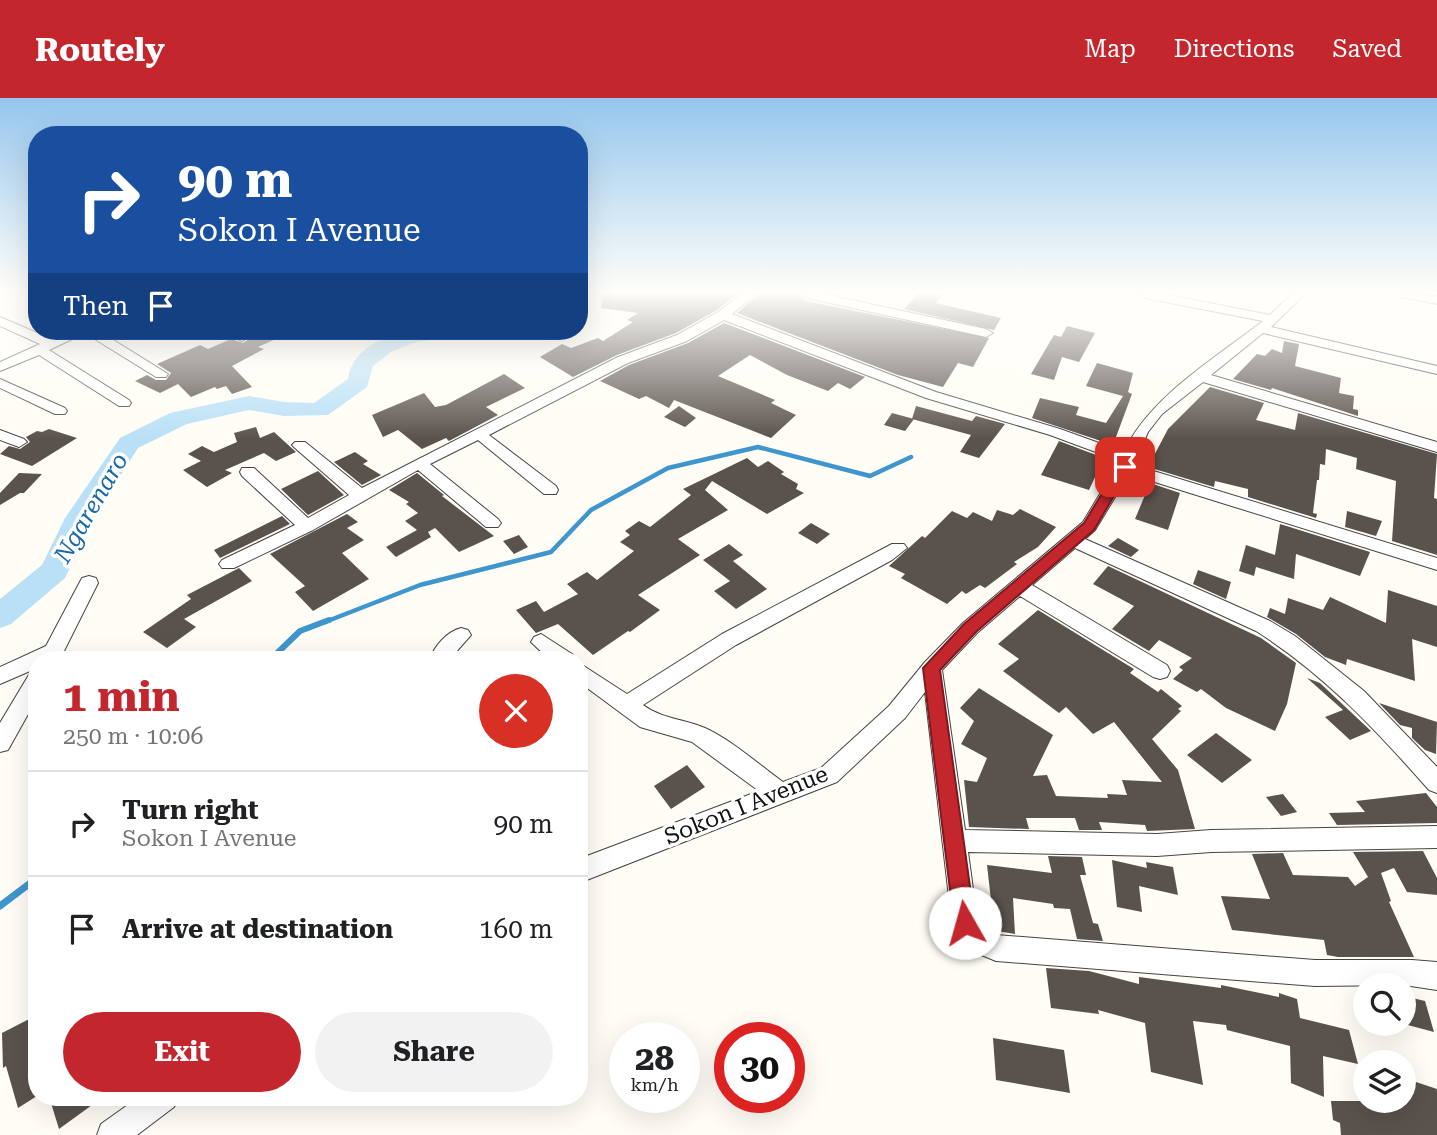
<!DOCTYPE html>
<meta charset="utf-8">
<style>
:root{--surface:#fff;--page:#f2f2f2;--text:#202124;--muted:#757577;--line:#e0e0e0;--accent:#c4262e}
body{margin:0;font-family:"Roboto Serif",serif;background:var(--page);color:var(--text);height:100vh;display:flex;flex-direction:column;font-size:26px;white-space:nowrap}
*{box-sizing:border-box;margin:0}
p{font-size:23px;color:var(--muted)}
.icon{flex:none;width:38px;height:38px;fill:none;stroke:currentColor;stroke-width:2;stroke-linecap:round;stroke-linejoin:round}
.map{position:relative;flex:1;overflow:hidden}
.details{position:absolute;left:28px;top:553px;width:560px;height:455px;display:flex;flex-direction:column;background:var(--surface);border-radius:28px;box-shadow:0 7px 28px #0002}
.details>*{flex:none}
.banner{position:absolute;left:28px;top:28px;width:560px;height:214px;border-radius:28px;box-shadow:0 7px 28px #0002;background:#1a4fa0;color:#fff;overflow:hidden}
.controls{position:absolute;left:1353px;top:875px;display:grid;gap:14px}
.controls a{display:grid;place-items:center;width:63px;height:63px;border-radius:50%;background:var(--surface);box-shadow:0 7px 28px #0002;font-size:35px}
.speed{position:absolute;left:609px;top:924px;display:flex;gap:14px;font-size:35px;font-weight:700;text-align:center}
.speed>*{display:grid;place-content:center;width:91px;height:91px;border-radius:50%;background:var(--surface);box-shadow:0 7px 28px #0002;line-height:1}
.speed small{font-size:18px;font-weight:400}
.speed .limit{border:10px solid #d22;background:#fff;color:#111}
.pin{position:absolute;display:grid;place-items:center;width:60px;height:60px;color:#fff;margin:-30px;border-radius:14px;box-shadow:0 4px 10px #0006}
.me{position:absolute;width:77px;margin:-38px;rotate:353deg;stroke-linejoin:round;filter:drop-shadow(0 0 5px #0008)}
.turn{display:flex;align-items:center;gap:24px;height:147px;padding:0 35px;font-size:32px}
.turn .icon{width:91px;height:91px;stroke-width:2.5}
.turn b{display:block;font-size:49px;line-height:60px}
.then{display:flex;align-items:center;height:66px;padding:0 35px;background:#0003;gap:14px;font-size:26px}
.round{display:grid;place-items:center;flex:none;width:74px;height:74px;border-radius:37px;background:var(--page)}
.summary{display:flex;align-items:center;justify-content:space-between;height:119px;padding:0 35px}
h1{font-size:42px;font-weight:700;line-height:52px;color:var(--accent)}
.button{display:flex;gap:14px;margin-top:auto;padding:14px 35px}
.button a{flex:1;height:80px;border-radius:42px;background:var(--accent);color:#fff;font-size:28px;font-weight:700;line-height:80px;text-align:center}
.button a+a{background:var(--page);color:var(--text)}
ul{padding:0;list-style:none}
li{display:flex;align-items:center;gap:21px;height:105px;padding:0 35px;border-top:2px solid var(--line)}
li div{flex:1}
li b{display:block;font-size:26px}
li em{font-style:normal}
header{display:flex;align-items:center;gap:42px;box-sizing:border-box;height:98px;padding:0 35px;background:var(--accent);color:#fff}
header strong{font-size:33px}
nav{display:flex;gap:38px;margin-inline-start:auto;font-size:24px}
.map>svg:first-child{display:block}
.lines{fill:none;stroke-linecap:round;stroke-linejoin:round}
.stream-far2{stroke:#3f96cf;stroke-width:4.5}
.stream-far1{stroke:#3f96cf;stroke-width:6}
.stream{stroke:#3f96cf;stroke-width:7}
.river{fill:#b9e0f7;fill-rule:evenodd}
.building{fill:#5a524d}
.minor-casing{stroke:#444;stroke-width:2}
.minor{fill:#fff;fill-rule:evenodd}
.route{fill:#c4262e;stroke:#7f191e;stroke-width:2}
.labels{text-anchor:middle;stroke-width:7;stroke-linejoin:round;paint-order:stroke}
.street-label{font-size:23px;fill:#111;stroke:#fff}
.water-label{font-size:24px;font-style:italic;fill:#1768a6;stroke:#fff}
</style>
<header>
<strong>Routely</strong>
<nav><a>Map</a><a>Directions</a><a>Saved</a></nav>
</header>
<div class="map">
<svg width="1437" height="1037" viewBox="0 0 1437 1037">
<rect width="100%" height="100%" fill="#fffdf5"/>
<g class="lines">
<path class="stream-far2" d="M325,524L420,487L551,454L591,412L668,370L758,349L870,378L911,359"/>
<path class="stream-far1" d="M270,562L300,533L329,522"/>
<path class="stream" d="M0,808L37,780"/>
<path class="river" d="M409,233H462L459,238L416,244L391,254L373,268L367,289L328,317L284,318L249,312L187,326L138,350L93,421L65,480L11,526L0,530V501L42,467L65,420L120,340L170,315L249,298L284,304L314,305L348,281C352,251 382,239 409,233Z"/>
</g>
<path class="building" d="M603,196H738L717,212L676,235L617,257L573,279L540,259L562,246L571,250L598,240L603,243L633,224L627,222L638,215L601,210Z
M759,196H799L806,203L989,240L973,269L958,265L943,289L898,277L737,215Z
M917,196H943L936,205L1001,220L994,232L904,211Z
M724,225L865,279L850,291L838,285L828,293L787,277L750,257L718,278L775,302L771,305L796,317L771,340L674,302L669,310L646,298L639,301L600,283L629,267L688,245Z
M1067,228L1095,235L1079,264L1062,259L1054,282L1031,276L1054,237L1061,239Z
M247,233H294L258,249L264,251L232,268L252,289L232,296L226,288L217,291L215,289L191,299L178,286L160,295L135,283L147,277L156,282H166L171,275L157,266L200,247L208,251L231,241L243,245L251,240L245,234Z
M1284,243L1299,246L1295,268L1341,280L1339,295L1354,298L1353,311L1358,312V318L1272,290L1271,292L1233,281L1257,256L1265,258L1272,251L1282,255Z
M1097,265L1133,275L1128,294L1132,296L1113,347L1032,320L1040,300L1079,309L1076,317L1106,325L1123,298L1086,288Z
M504,276L525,290L486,309L498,317L449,343L446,340L422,351L398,332L383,339L372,317L424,295L435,309L446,307Z
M1210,289L1264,305L1256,322L1295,332L1298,315L1437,356L1434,400L1437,401V457L1392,443L1396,383L1356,371L1357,360L1326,351L1325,367L1320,366L1319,382H1317L1313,415L1317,416L1316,420L1248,399V391L1215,383L1214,389L1148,369L1168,331Z
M679,308L696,320L685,329L664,319Z
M916,308L972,323L976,318L1005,326L979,360L960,354L971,337L912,321Z
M892,315L914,321L905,333L884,327Z
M256,329L260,340L274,334L296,354L276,363L264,355L225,372L232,375L207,389L183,372L201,363L188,356L202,348L214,354L237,344L234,335Z
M49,331L77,340L32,368L0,356L9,348L20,351L30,344L26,339L37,333L42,334Z
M1059,343L1104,360L1089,392L1041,377Z
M355,354L368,363L363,366L381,377L362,387L334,364Z
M747,360L758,369L768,363L784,374L781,376L798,386L796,391L804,395L767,416L712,383L705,392L728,412L678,441L700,457L638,497L660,512L630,534L628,533L593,557L558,526L536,535L516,512L536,503L544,514L578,496L567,486L587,474L597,482L634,453L620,444L630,437L625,433L639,423L650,429L691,397L683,391Z
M318,373L344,397L308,417L281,391Z
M19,375L42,376L24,395H20L0,407V395Z
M417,375L444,397L442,398L494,438L459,454L435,430L428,434L431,439L396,459L386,449L417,432L405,423L418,415L406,406L409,404L389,392Z
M1150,385L1180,395L1168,432L1135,421Z
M1020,411L1056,429L1038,449L1014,464L1017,466L985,490L980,487L966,496L962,493L947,506L901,480L905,476L889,468L922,438L925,440L952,413L967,420L973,414L992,423L997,412L1013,417Z
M1347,413L1382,423L1376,438L1345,429Z
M347,416L358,424L347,430L364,442L342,455L369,481L313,513L295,494L305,488L270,456Z
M282,418L290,426L220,460L214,452Z
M811,425L830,436L817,446L798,435Z
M1280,426L1370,454L1360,478L1296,456L1294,481L1256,469L1254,478L1239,473L1246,447L1275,457Z
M519,437L528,449L514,456L503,443Z
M1118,440L1139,452L1131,459L1108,448Z
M729,446L743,457L733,463L767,491L736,511L714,493L730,483L703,462Z
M1108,468L1261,540L1296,565L1287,606L1275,633L1226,610L1201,591L1197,594L1173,581L1183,572L1179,569L1192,560L1159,542L1149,553L1112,531L1134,508L1093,486Z
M239,470L252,483L184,521L196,529L167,550L143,534L191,501L187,497Z
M1198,472L1231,484L1226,501L1193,486Z
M1388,492L1437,508V549L1412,541L1415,583L1347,561L1346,567L1325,559L1296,536L1267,519L1270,510L1285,516L1288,500L1323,512L1330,499L1386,525Z
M1038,512L1134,571L1130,575L1158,594L1161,591L1182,608L1178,611L1181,613L1152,641L1178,672L1195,731L1147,733L1145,727L1099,724L1102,732H1079L1075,720H1026L1029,731L969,729L964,682L977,684L987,660L961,646L974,623L960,610L979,590L1053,637L1033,678L1047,677L1056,698L1108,700L1107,696L1127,697L1122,682L1162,684L1114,624L1093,636L1066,609L1059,615L1003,573L1019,561L998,546Z
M1307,580L1320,585L1371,633L1350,642L1325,619L1343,612Z
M1379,605L1437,624L1436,656L1425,652L1412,640V630L1400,627Z
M1216,635L1252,662L1222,685L1187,657Z
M687,667L705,689L671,711L654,688Z
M1426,695L1437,709V725L1337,727L1329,715L1365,714L1356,703Z
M1283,696L1297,714L1281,718L1266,699Z
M1423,753L1437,780V797L1407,794L1394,770L1381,775L1391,803L1389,804L1414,859H1338L1327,857L1324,842L1232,832L1221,798L1270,801L1252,756L1283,755L1293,777L1348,779L1355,788L1368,779L1353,754Z
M1048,758L1082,759L1086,777H1080L1093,825L1098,826L1103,843L1077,841L1070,811L1054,810L1053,806L1013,800L1015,836L991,832L982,823V810L992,811L987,767L1052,775Z
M1112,762L1147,770L1146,764L1173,769L1178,797L1139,788L1142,814L1117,809Z
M1046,870L1089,873L1139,886V879L1221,890V887L1279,899V895L1297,901L1300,920L1349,932L1358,966L1323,958L1324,999L1291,985L1290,948L1227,932L1226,927L1193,923L1203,987L1151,974L1145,925L1098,912L1099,916L1051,910Z
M1404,898L1425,903L1434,934L1404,926Z
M37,917V998L18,1010L6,968L3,970L2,935Z
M993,940L1064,952L1070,995L996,982Z
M1404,980L1437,991V1037H1341L1340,1025L1333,1022L1331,1003H1404Z
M59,999H103L59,1031L51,1005Z"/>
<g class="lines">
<defs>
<path id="minor" d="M742,196H756L732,216L936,294L1060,331L1124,354C1149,299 1217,259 1263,223L1145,200L1139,196H1164L1270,217L1292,196H1305L1271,229L1437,268V276L1263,235L1211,277L1437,344V354L1203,284L1162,316L1148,334L1134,367L1437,460V472L1129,376L1095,432L1085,441L1270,523L1295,538L1364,593L1437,669V695L1429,692C1376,632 1324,576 1256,533L1075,450L1032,487L1167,567L1170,573L1167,579L1160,581L1153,579L1020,498L977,535L942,572L965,732L1157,736L1211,732L1437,728V750L1211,754L1157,758L968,754L977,821L985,832L996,837L1315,862H1412L1437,864V892L1404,887L1315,888L996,863L967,851L952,825L925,594L905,620L837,684L579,785V761L759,693L692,644L640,629L579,584V565L627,596L722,536L892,446H904L907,450L892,462L736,547L643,607C662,621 684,621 705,630C733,643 758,666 783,684L821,670L889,608L925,564L963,525L1083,424L1120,363L1050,337L926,300L724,222L687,243L628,265L489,337L556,388L558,392L556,396H544L478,342L430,366L498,421L501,425L498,429H486L418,372L313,432L234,470H222L219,466L222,462L295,427L242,378L240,374L242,370H254L308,420L349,397L295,350L292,347L295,344H305L362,390L618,259L677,237L718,214Z
M801,196H824L986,231L993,235L986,239L807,200Z
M1400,196L1437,198V206L1402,199Z
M0,219L51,241L70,233H99L168,276L166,279H156L85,235L49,252L129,302L131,305L129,308H119L39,257L0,273V264L40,246L0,228Z
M220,233H238L249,239L242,243Z
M0,281L65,310L67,313L65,316H55L0,290Z
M0,332L24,341L27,344L19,349L0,342Z
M89,478L96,480L98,485L62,557L58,562H37V570L0,586V569L46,548L82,480Z
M461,530L468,532L471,537L449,562H429C435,548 446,534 461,530Z
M541,536L572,556L575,562H550L531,544L534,539Z
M37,573V600L8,652L0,654V625L30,575Z
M139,999H179L174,1009L137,1037H97L101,1026Z"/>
</defs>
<use href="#minor" class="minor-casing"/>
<use href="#minor" class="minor"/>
</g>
<linearGradient id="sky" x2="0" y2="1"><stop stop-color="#95c6ee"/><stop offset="0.57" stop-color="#fffefa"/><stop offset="1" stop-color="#fffefa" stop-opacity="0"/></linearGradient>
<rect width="1437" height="341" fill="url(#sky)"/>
<path class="route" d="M1125,365L1131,369L1094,432L976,534L940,572L975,825L972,833L965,836L957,833L954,825L923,570L964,526L1084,425L1120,366Z"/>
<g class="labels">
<g class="street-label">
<text transform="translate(746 707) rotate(-22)" y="8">Sokon I Avenue</text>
</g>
<g class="water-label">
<text transform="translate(91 410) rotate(-60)" y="8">Ngarenaro</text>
</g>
</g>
</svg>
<div class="controls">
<a><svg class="icon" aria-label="search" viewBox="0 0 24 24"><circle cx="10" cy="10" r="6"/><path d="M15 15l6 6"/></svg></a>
<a><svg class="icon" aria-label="layers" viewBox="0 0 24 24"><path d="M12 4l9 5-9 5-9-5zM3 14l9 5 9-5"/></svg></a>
</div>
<div class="speed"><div>28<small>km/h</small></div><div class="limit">30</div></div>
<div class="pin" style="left:1125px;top:369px;background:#d93025"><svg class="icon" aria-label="arrive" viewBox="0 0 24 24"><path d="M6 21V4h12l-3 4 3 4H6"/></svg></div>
<svg class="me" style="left:965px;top:825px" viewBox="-20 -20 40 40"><circle r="19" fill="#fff"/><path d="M0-13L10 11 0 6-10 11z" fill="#c4262e"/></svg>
<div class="banner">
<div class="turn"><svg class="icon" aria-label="right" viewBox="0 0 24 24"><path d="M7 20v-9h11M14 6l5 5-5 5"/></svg><div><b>90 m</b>Sokon I Avenue</div></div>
<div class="then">Then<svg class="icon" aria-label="arrive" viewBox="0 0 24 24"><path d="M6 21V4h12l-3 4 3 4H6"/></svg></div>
</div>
<section class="details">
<div class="summary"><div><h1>1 min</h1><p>250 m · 10:06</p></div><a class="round" style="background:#d93025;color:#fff"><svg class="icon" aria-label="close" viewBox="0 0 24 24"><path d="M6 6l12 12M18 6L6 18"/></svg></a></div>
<ul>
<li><svg class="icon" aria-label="right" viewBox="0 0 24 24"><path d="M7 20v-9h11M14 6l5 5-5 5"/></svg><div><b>Turn right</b><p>Sokon I Avenue</p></div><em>90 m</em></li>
<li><svg class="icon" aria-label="arrive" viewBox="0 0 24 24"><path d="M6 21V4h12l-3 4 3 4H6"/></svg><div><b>Arrive at destination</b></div><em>160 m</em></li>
</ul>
<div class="button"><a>Exit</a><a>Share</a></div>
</section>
</div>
